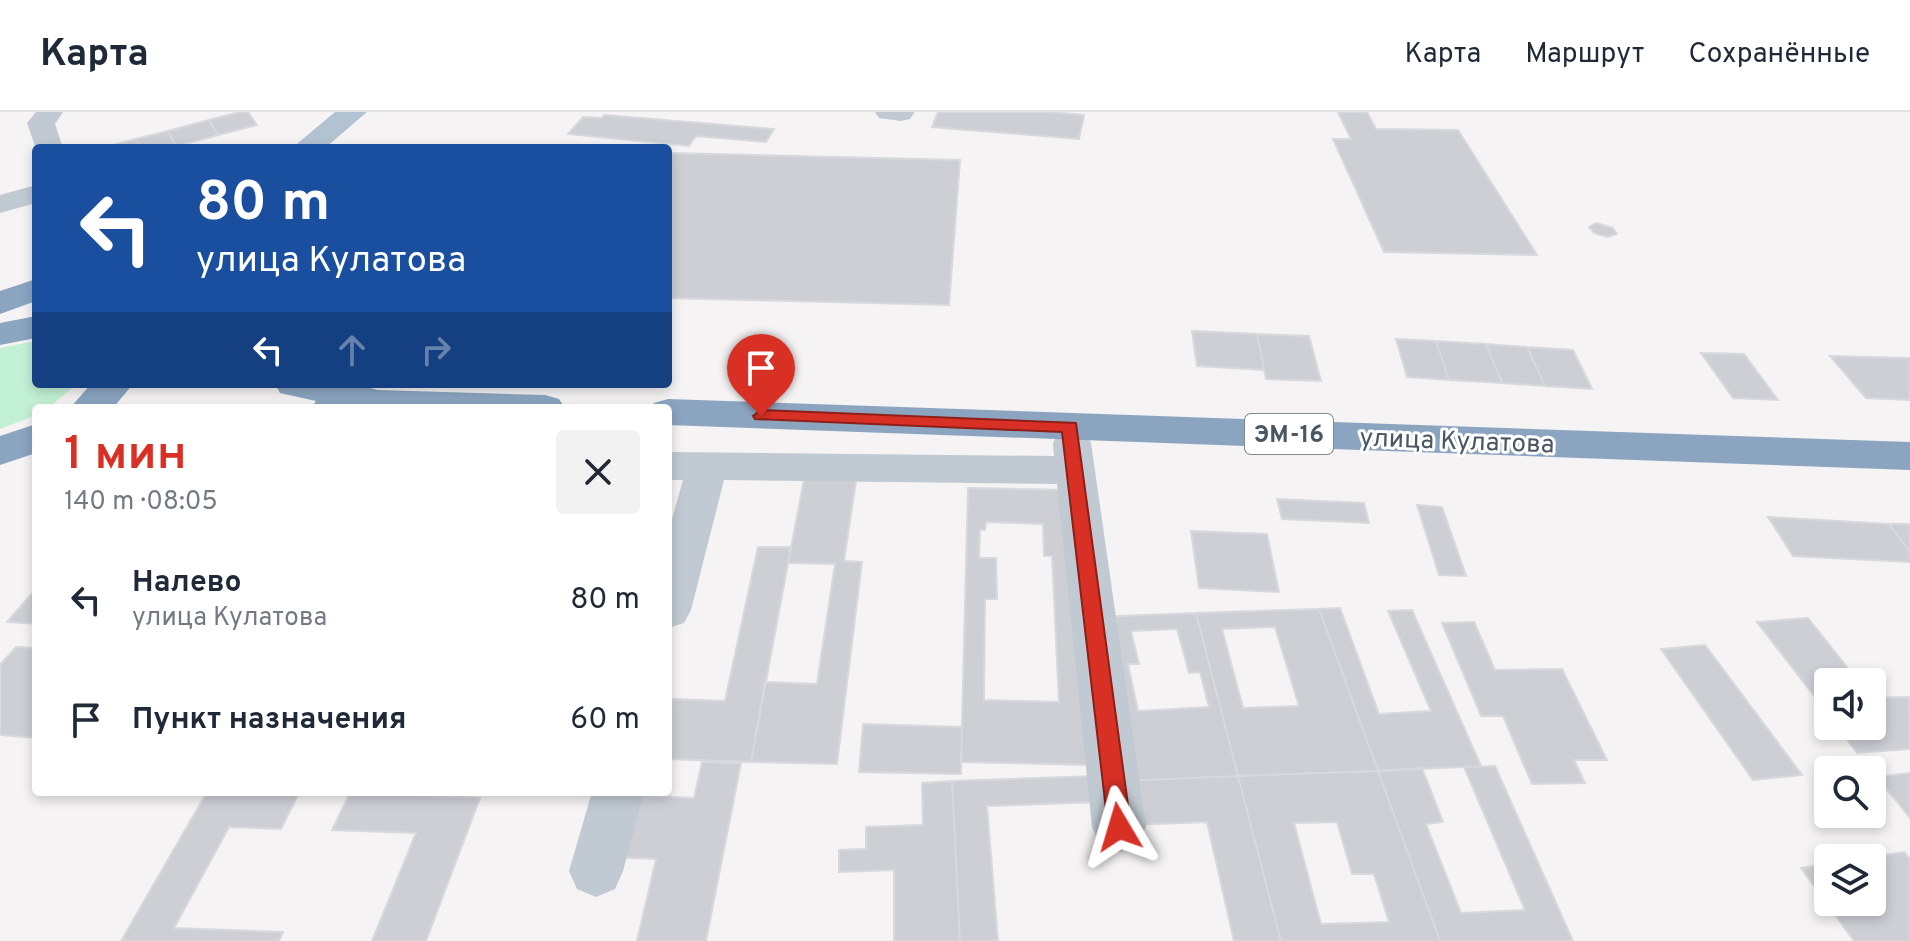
<!DOCTYPE html>
<html lang="ru">
<meta charset="utf-8">
<style>
:root{--surface:#fff;--page:#f2f2f3;--text:#1f2937;--muted:#747a83;--line:#e0e1e3;--accent:#d93025}
body{margin:0;font-family:Overpass,sans-serif;background:var(--page);color:var(--text);height:100vh;display:flex;flex-direction:column;font-size:30px;white-space:nowrap}
*{box-sizing:border-box;margin:0}
p{font-size:26px;color:var(--muted)}
.icon{flex:none;width:44px;height:44px;fill:none;stroke:currentColor;stroke-width:2;stroke-linecap:round;stroke-linejoin:round}
.map{position:relative;flex:1;overflow:hidden}
.side{position:absolute;left:32px;top:292px;width:640px;height:392px;display:flex;flex-direction:column;background:var(--surface);border-radius:8px;box-shadow:0 4px 12px #0003}
.side>*{flex:none}
.guide{position:absolute;left:32px;top:32px;width:640px;height:244px;border-radius:8px;box-shadow:0 4px 12px #0003;background:#1a4fa0;color:#fff;overflow:hidden}
.tools{position:absolute;left:1814px;top:556px;display:grid;gap:16px}
.tools a{display:grid;place-items:center;width:72px;height:72px;border-radius:8px;background:var(--surface);box-shadow:0 4px 12px #0003;font-size:40px}
.pin{position:absolute;display:grid;place-items:center;width:68px;height:68px;color:#fff;margin:-82px -34px;border-radius:50% 50% 50% 0;rotate:-45deg;box-shadow:0 0 8px #0007}
.pin .icon{rotate:45deg}
.me{position:absolute;width:88px;margin:-44px;rotate:353deg;stroke-linejoin:round;filter:drop-shadow(0 0 6px #0008)}
.turn{display:flex;align-items:center;gap:28px;height:168px;padding:0 32px;font-size:36px}
.turn .icon{width:104px;height:104px;stroke-width:2.5}
.turn b{display:block;font-size:56px;line-height:68px}
.lanes{display:flex;align-items:center;height:76px;padding:0 32px;background:#0003;justify-content:center;gap:40px;direction:ltr}
.lanes .off{opacity:.35}
.round{display:grid;place-items:center;flex:none;width:84px;height:84px;border-radius:8px;background:var(--page)}
.summary{display:flex;align-items:center;justify-content:space-between;height:136px;padding:0 32px}
h1{font-size:48px;font-weight:600;line-height:60px;color:var(--accent)}
ul{padding:0;list-style:none}
li{display:flex;align-items:center;gap:24px;height:120px;padding:0 32px}
li div{flex:1}
li b{display:block;font-size:30px}
li em{font-style:normal}
header{display:flex;align-items:center;gap:48px;box-sizing:border-box;height:112px;padding:0 40px;background:var(--surface);border-bottom:2px solid var(--line)}
header strong{font-size:38px}
nav{display:flex;gap:44px;margin-inline-start:auto;font-size:28px}
.map>svg:first-child{display:block}
.green{fill:#c3f1d5}
.building{fill:#cdcfd5;stroke:#d7d9de;stroke-width:2;fill-rule:evenodd}
.lines{fill:none;stroke-linecap:round;stroke-linejoin:round}
.minor{fill:#c1cad2;fill-rule:evenodd}
.major{fill:#b3c2d1;fill-rule:evenodd}
.highway{fill:#8ba5c1;fill-rule:evenodd}
.route{fill:#d93025;stroke:#8d1f18;stroke-width:2}
.labels{text-anchor:middle;stroke-width:6;stroke-linejoin:round;paint-order:stroke}
.shield{fill:#fff;stroke:#808990;stroke-width:2}
.shield-label{font-size:24px;font-weight:bold;fill:#4a5661}
.street-label{font-size:26px;fill:#4a5661;stroke:#fff}
</style>
<header>
<strong>Карта</strong>
<nav><a>Карта</a><a>Маршрут</a><a>Сохранённые</a></nav>
</header>
<div class="map">
<svg width="1910" height="829" viewBox="0 0 1910 829">
<rect width="100%" height="100%" fill="#f5f3f3"/>
<path class="green" d="M36,229V272H77L48,296H36V303L0,317V236Z"/>
<path class="building" d="M240,0H248L257,13L218,23L209,8Z
M938,0H1048L1084,3L1079,27L932,15Z
M1338,0H1367L1376,17L1458,18L1537,143L1384,140L1333,27H1351Z
M604,3L774,17L766,30L696,24L689,34L568,22L583,5L602,6Z
M209,8L218,23L176,34L168,19Z
M168,19L176,34L140,36L136,27Z
M136,27L140,36H101Z
M668,41L960,48L949,193L668,186Z
M1596,111L1613,116L1617,122L1607,125L1594,121L1589,115Z
M1192,219L1257,222L1264,258L1197,254Z
M1257,222L1309,224L1321,269L1266,267Z
M1396,227L1436,229L1449,268L1407,265Z
M1436,229L1486,232L1502,271L1449,268Z
M1486,232L1527,235L1545,274L1502,271Z
M1527,235L1573,238L1592,277L1545,274Z
M1701,241L1744,242L1778,288L1733,286Z
M1830,244L1910,246V288L1866,286Z
M804,368L856,369L844,449L862,450L837,652L751,650L765,570L817,572L835,452L788,451Z
M968,376L1070,378L1090,653L961,650ZM986,410L1043,412L1044,444H1052L1059,590L984,588L985,487H997L996,446H979L980,418H985Z
M1277,387L1364,391L1369,411L1282,407Z
M1417,393L1442,395L1466,464L1439,463Z
M1768,405L1889,412L1910,440V450L1793,444Z
M1889,412H1910V440Z
M1191,419L1267,422L1279,480L1199,476Z
M758,435H791L751,650L668,647V607L673,587L725,589Z
M36,477V512L7,510Z
M1340,496L1379,602L1431,599L1388,499L1412,498L1481,654L1378,659L1319,497Z
M1319,497L1378,659L1238,664L1196,501ZM1275,515L1299,594L1243,596L1222,517Z
M1196,501L1238,664L1122,669L1094,505ZM1177,517L1189,561L1200,560L1209,595L1138,599L1128,552H1139L1131,519Z
M1808,506L1859,570H1828V602L1757,510Z
M1474,510L1495,558L1562,557L1607,648H1574L1585,671L1532,672L1503,604H1481L1442,511Z
M1705,533L1802,663L1753,668L1661,537Z
M16,535L36,536V626L0,623V553Z
M1909,585L1910,637L1857,641L1837,614H1872V586Z
M863,612L962,615L961,662L859,660Z
M702,650L741,651L706,829H637L656,747L611,745L628,683L694,686Z
M1495,654L1573,829H1440L1378,659L1422,656L1443,710L1426,712L1461,801L1525,798L1464,655Z
M1378,659L1440,829H1281L1238,664ZM1337,710L1352,762H1374L1389,810L1321,812L1294,711Z
M1910,661V706L1877,665Z
M1094,664L1098,690L987,694L998,829H960L952,669Z
M1238,664L1281,829H1234L1207,710L1130,713L1122,669Z
M952,669L960,829H894V758L839,760V738L866,737V715L923,713L922,671Z
M207,680L299,681L281,717L229,715L174,816L283,820L279,829H121Z
M350,681L480,686L426,829H372L416,721L332,718Z
M1904,740L1910,747V829H1854L1801,756L1828,752V790H1872V746H1867Z"/>
<g class="lines">
<path class="minor" d="M36,0H63L55,12L63,36L36,37L27,11Z
M875,0H914V1L910,7L901,9L879,6Z
M36,73V91L0,101V83Z
M1072,318L1086,322L1091,331L1146,715L1138,732L1119,740L1100,732L1092,715L1057,372L724,368L691,498L684,511L668,516V421L683,368H668V340L1054,344L1053,331L1058,322Z
M592,680H644L623,759L615,777L596,785L577,777L569,759Z"/>
<path class="major" d="M335,0H367L325,36H292Z"/>
<path class="highway" d="M36,167V189L0,202V179Z
M36,204V226L0,233V211Z
M91,272H133L113,296H70Z
M275,272H355L378,278L545,283L559,287L565,296H311L316,289L280,281Z
M668,287L1910,330V358L668,313V296H651L654,291Z
M36,312V341L0,353V324Z"/>
</g>
<path class="route" d="M761,298L1076,311L1131,715L1127,723L1119,726L1111,723L1108,715L1062,320L755,307L753,304Z"/>
<g class="labels">
<rect class="shield" x="1245" y="302" width="88" height="40" rx="6"/>
<g class="shield-label">
<text x="1289" y="330">ЭМ-16</text>
</g>
<g class="street-label">
<text transform="translate(1457 328) rotate(2)" y="9">улица Кулатова</text>
</g>
</g>
</svg>
<div class="tools">
<a><svg class="icon" aria-label="sound" viewBox="0 0 24 24"><path d="M4 9h4l5-4v14l-5-4H4zM17 9q2 3 0 6"/></svg></a>
<a><svg class="icon" aria-label="search" viewBox="0 0 24 24"><circle cx="10" cy="10" r="6"/><path d="M15 15l6 6"/></svg></a>
<a><svg class="icon" aria-label="layers" viewBox="0 0 24 24"><path d="M12 4l9 5-9 5-9-5zM3 14l9 5 9-5"/></svg></a>
</div>
<div class="pin" style="left:761px;top:304px;background:#d93025"><svg class="icon" aria-label="arrive" viewBox="0 0 24 24"><path d="M6 21V4h12l-3 4 3 4H6"/></svg></div>
<svg class="me" style="left:1119px;top:715px" viewBox="-20 -20 40 40"><path d="M0-17L14 15 0 8-14 15z" fill="#d93025" stroke="#fff" stroke-width="4"/></svg>
<div class="guide">
<div class="turn"><svg class="icon" aria-label="left" viewBox="0 0 24 24"><path d="M17 20v-9H6M10 6l-5 5 5 5"/></svg><div><b>80 m</b>улица Кулатова</div></div>
<div class="lanes"><svg class="icon" aria-label="left" viewBox="0 0 24 24"><path d="M17 20v-9H6M10 6l-5 5 5 5"/></svg><svg class="icon off" aria-label="ahead" viewBox="0 0 24 24"><path d="M12 20V5M6 11l6-6 6 6"/></svg><svg class="icon off" aria-label="right" viewBox="0 0 24 24"><path d="M7 20v-9h11M14 6l5 5-5 5"/></svg></div>
</div>
<section class="side">
<div class="summary"><div><h1>1 мин</h1><p>140 m · 08:05</p></div><a class="round"><svg class="icon" aria-label="close" viewBox="0 0 24 24"><path d="M6 6l12 12M18 6L6 18"/></svg></a></div>
<ul>
<li><svg class="icon" aria-label="left" viewBox="0 0 24 24"><path d="M17 20v-9H6M10 6l-5 5 5 5"/></svg><div><b>Налево</b><p>улица Кулатова</p></div><em>80 m</em></li>
<li><svg class="icon" aria-label="arrive" viewBox="0 0 24 24"><path d="M6 21V4h12l-3 4 3 4H6"/></svg><div><b>Пункт назначения</b></div><em>60 m</em></li>
</ul>
</section>
</div>
